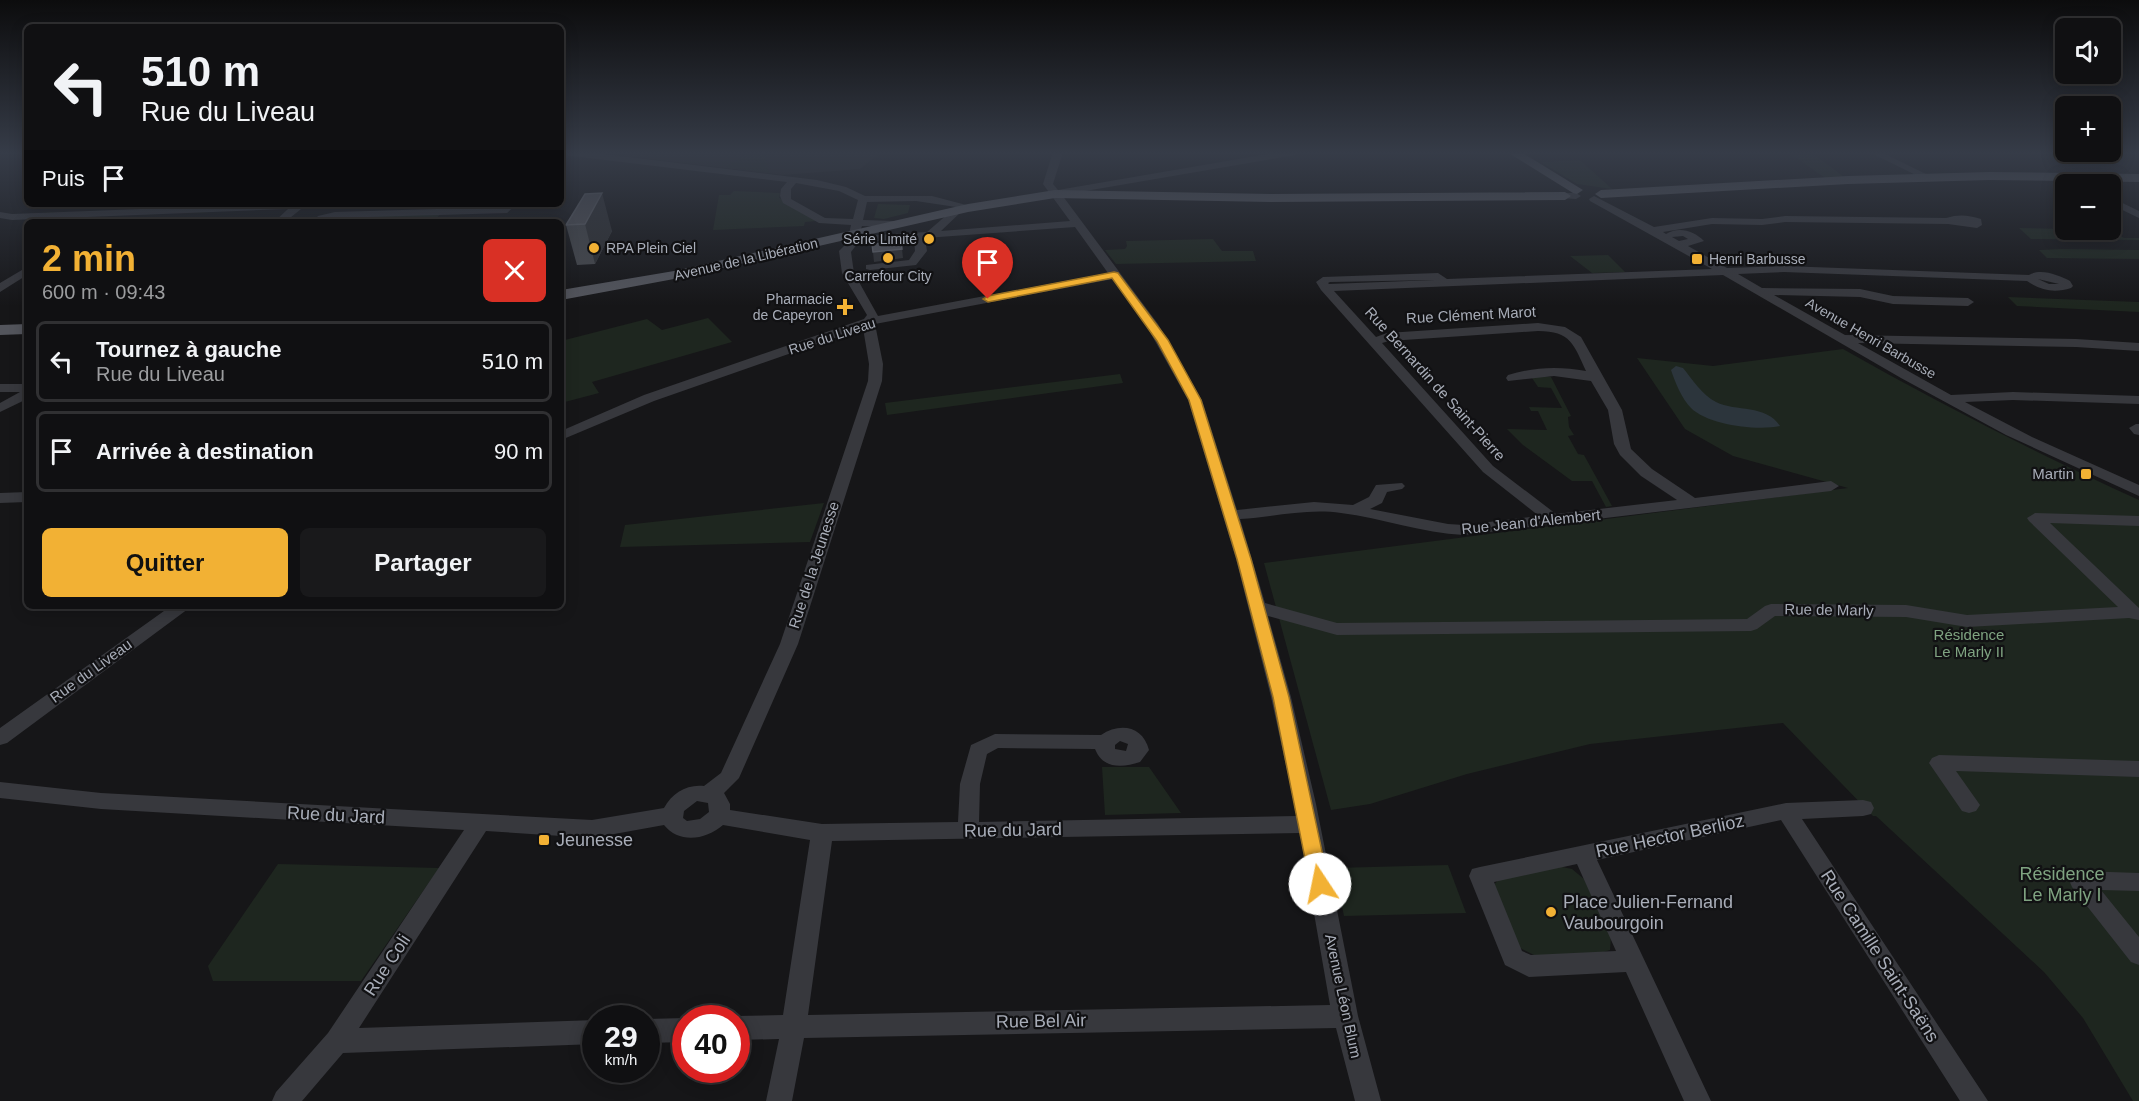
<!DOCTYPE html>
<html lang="fr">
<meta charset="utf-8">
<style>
:root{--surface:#101012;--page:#19191b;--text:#f1f3f6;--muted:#9c9d9f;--line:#303032;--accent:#f2b134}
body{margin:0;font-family:Arial,sans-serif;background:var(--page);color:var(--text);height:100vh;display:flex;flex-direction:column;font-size:22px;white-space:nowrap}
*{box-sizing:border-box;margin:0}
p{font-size:20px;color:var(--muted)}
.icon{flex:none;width:33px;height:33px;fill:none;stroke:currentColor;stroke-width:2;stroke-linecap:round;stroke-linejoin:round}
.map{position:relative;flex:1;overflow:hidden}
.drawer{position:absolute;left:24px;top:219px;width:540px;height:390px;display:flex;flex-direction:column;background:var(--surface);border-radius:9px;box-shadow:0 3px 15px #0003,0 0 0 2px var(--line)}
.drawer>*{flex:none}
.guide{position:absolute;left:24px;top:24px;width:540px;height:183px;border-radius:9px;box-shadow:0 3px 15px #0003,0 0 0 2px var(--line);background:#101012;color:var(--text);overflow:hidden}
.controls{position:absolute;left:2055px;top:18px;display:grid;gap:12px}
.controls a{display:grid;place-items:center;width:66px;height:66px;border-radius:9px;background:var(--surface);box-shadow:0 3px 15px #0003,0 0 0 2px var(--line);font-size:30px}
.speed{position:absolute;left:582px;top:1005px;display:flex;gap:12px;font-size:30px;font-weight:700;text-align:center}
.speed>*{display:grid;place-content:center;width:78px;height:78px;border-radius:50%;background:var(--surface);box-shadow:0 3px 15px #0003,0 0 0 2px var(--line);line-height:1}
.speed small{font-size:15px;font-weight:400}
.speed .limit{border:9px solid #d22;background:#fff;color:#111}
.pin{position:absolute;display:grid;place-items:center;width:51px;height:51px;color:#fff;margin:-62px -26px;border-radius:50% 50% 50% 0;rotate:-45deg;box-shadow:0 0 6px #0007}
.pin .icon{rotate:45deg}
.me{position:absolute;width:66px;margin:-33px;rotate:349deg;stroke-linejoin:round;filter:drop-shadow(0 0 4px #0008)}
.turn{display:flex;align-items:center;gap:21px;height:126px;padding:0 18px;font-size:27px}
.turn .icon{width:78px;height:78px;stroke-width:2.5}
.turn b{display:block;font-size:42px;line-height:51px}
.then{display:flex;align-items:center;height:57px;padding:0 18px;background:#0003;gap:12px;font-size:22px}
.round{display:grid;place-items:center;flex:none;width:63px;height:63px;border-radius:9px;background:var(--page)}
.head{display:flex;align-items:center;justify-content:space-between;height:102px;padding:0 18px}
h1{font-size:36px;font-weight:700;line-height:45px;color:var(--accent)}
.cta{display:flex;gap:12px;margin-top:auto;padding:12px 18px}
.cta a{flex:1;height:69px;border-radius:9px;background:var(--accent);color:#111;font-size:24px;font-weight:700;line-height:69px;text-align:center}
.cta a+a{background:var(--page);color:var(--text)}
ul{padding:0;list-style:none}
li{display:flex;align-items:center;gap:18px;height:81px;margin:0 12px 9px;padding:0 6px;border:3px solid var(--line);border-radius:9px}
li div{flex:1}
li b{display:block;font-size:22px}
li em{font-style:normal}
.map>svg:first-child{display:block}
.built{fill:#222225}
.green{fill:#1e261f}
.water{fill:#2c353c}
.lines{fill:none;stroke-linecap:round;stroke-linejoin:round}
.minor{fill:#37383d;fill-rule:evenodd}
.major{fill:#53555c;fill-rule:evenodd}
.wall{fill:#47494d}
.shaded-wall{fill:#2f3033}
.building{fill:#525359;stroke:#5f6168;stroke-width:1.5}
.route{fill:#f2b134;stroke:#9d7322;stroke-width:1.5}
.poi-dot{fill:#f2b134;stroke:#111113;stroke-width:2}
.labels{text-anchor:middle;stroke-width:4.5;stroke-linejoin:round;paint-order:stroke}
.far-poi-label{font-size:14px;fill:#a8adb8;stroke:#111113;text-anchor:end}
.far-street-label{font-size:14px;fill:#a8adb8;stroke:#111113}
.street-label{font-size:15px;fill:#a8adb8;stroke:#111113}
.poi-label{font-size:15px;fill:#a8adb8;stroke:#111113;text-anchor:end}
.park-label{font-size:15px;fill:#7fa381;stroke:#111113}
.near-street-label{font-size:18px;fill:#a8adb8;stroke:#111113}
.near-poi-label{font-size:18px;fill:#a8adb8;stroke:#111113;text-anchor:start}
.near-park-label{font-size:18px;fill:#7fa381;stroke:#111113}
</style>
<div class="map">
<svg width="2139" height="1101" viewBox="0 0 2139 1101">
<rect width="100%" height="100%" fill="#161618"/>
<path class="built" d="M593,152H881L860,169L783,175Z"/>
<path class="green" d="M749,152H784L785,153L770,155L766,158L769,173L726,167Z
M1788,152H1811L1844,177L1825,178Z
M1580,160L1612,189L1577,184L1541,162Z
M734,191L780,193L779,198L783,199L816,221L805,222L804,226L713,230L719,195H730Z
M878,204L910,205L908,213L884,219L874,218Z
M442,212L433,222H327L335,215Z
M2019,228L2109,230L2124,238H2139V240L2031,239Z
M1213,239L1222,251H1253L1256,261L1116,264L1105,250L1125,249L1127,246L1126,241Z
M2062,249L2139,250V259L2047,258L2039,250Z
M1608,255L1625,272L1592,273L1570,256Z
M2008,297L2139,302V312L2017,306Z
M708,318L732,342L592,382L599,393L561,403V341L647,319L662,330Z
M1843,349C1940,404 2038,454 2139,500V1101H2133L2083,1018L2044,972L1876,816H1873L1783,723L1590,744L1467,774L1370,804L1331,810L1264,563L1848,488L1733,456L1685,429L1637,358L1713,366Z
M1120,374L1123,383L887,415L885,403Z
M1534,376L1551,377L1571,416L1568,417L1569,427L1574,435L1568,436L1578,454L1584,455L1612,506L1606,507L1592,481H1572L1523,445L1507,429L1547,430L1538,411H1531L1529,407L1562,408L1551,388L1538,387L1532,378Z
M824,503L810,542L620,547L625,525Z
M1102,767H1149L1181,813L1105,815Z
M278,864L439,868L361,981H213L208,966Z
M1448,865L1466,913L1344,916L1334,868Z
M1557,866L1572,869L1584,879L1611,937L1610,950L1597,954L1538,957L1516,946L1492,887L1500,878Z"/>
<path class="water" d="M1676,366L1683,368C1692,379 1702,395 1716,402C1736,412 1766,404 1780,426C1757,431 1708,425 1691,408C1682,399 1675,382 1671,370Z"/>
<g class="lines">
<path class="minor" d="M561,152H587L817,180L846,187L865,196H932L970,206V210H963L941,231L1070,221L1043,184L1053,152H1063L1053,184L1058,190L1279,152H1300L1295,155L1062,195L1158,324L1202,400L1237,510L1314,502L1353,505L1369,497L1376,485L1402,483L1405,486L1402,489L1387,492L1382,503L1370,509L1448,524L1464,525L1539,516L1483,472L1321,290L1316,282L1323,277L1438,273L1447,279L1712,269L1590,201L1589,199L1594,196L1654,227L1712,218L1762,219L1785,216L1946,218C1959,214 1968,215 1981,219L1982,225L1977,228L1948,224L1785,222L1762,225L1712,224L1663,232L1666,234C1679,226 1694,231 1704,241L1688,246L1727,268L1784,266L2029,275C2041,268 2058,275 2070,281L2073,286L2071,288C2055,293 2041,291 2027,281L1784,272L1738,274L1762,288L1860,289L1893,296L1968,298L1974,302L1968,306L1893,304L1860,297L1774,295L1845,335L2076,339L2139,343V351L2076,347L1858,343L1951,395L2013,392L2139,396V404L2013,400L1965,402L2032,437L2139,485V496L2006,435L1901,378L1723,275L1334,291L1376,337L1387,333L1538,323L1565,327L1581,337L1622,410L1631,449L1652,469L1695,498L1831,481L1839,486L1831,491L1464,535C1422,533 1382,518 1341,513C1307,508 1274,517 1240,519L1265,603L1337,623L1747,619L1765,606L1771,604L1906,605L1967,615L2118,607L2029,521L2027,518L2035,513L2139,516V526L2050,523L2139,608V620L2129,618L1967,627L1906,617L1775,616L1757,629L1751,631L1337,635L1268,616L1291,697L1316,804L1358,1016L1381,1101H1355L1336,1028L804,1038L792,1101H766L779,1039L736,1040V1018H730L736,1016L783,1015L810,840L723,825C706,840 679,844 664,825L592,838L486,831L359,1028L596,1020V1044L343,1053L302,1101H272L276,1092L328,1033L464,830L101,809L0,798V782L101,793L592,820L664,808C672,793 687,784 704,786L721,773L780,644L868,381L869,364L863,328L654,401L561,440V431L644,395L864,319L867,315L842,273L839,251L847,243L851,225L819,223L783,203L780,196L781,189L787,182L564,155ZM796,183L839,191L858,200L853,219L825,218L791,199V189ZM916,201L956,207L927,232L875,235L860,231L862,226L894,227L899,224L894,221L863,220L867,202ZM1075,227L1108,273L878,316L854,273L851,252L857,244L859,237L875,241L914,239L915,251L909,260L866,265V269L870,270L916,265L927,251L925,238ZM1683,236L1688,239L1679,241L1672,237ZM1113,279L1146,325L1188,400L1236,559L1271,697L1297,816L979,822L980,784L987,754L998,748L1095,749C1103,769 1122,768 1140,762L1149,750C1143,726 1120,722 1101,735L995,734L971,745L960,784L958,822L822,824L730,810V804L724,793L739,778L798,644L882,381L883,364L875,324ZM2038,279L2059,284H2049ZM1435,280L1329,284L1328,283L1330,282ZM1538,331C1571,331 1574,345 1586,371C1559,366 1534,367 1508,375L1506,378L1508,381L1554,376L1591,381L1608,410L1614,444L1620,455L1641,476L1677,500L1556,514L1493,466L1382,343L1389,341ZM1120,741L1128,744L1126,751L1115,749V745ZM697,801L708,803L709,812L700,819L687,821L683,818L684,811ZM1300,833L1330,1005L808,1015L832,841Z
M1869,152H1881L1934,178L1926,180Z
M2067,175H2073L2088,184H2077L2067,179Z
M1565,193H1576L1581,196L1576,199L1561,198L1560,196Z
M2110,197L2139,211V218L2110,204Z
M268,204H352L347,207L301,209L285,222H274L288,209L12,220L0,218V212L12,214Z
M507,204H517L507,213L335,218L324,222H313L318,216L335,212L504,207Z
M27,267V275L0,292V283Z
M0,384H27V399L0,412V403L20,392H0Z
M2136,424H2139V435L2134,434L2129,428Z
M27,492V502L0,503V493Z
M171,606H192L7,743L0,745V728Z
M1939,755L2139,761V777L1956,771L1980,805L1976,811L1969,813L1962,811L1929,763L1932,758Z
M1863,800L1871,802L1874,808L1871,814L1863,816L1802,819L1988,1101H1960L1781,820L1597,860L1711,1101H1684L1626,972L1529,977L1505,965L1469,876L1472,869L1480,867L1786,803ZM1577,864L1616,951L1531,955L1522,951L1494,882Z
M2080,871L2139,873V891L2101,890L2139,937V965L2131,962L2072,887L2069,880L2072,873Z
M686,1018V1042L646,1043V1019Z"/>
<path class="major" d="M1507,152H1521L1583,190L1577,194L1573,193Z
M1989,172L2139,174V182L1989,180L1848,184L1601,198L1595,194L1601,190L1848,176Z
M1055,190L1271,194L1565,192L1571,196L1565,200L1271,202L1055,198L968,212L674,279L561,300V290L674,271L968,204Z
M27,324V334L0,335V325Z"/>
</g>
<path class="wall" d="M585,194L612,231L595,264L577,265L566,225Z"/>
<path class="shaded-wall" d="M602,193L612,231L595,264L585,224Z
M902,249L903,258L874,262L873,252Z"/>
<path class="building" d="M602,193L585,224L566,225L585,194Z
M901,242L902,249L873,252L872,244Z"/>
<linearGradient id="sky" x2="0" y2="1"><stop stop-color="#0c0c0d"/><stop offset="0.5" stop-color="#363c48"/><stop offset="1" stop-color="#363c48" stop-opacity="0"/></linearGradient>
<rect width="2139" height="306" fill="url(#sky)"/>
<path class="route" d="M1114,272L1118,273L1168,340L1201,400L1251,559L1289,697L1329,884L1326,889L1320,892L1313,889L1310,884L1273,697L1237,559L1189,400L1157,341L1112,278L988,302L983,299L988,296Z"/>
<g class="poi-dot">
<circle cx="929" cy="239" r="6"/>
<circle cx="594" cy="248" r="6"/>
<circle cx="888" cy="258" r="6"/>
<rect x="1691" y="253" width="12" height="12" rx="3"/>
<path d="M842 298h6v6h6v6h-6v6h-6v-6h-6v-6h6z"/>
<rect x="2080" y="468" width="12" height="12" rx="3"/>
<rect x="538" y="834" width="12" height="12" rx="3"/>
<circle cx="1551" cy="912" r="6"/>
</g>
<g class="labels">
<g class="far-poi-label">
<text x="917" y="244">Série Limité</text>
<text x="606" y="253" text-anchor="start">RPA Plein Ciel</text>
<text x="1709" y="264" text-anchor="start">Henri Barbusse</text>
<text x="888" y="281" text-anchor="middle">Carrefour City</text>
<text x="833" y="304">Pharmacie<tspan x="833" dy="16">de Capeyron</tspan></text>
</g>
<g class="far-street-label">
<text transform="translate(746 259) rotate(-13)" y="5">Avenue de la Libération</text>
<text transform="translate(832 336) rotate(-18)" y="5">Rue du Liveau</text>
<text transform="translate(1871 338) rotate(30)" y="5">Avenue Henri Barbusse</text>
</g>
<g class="street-label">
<text transform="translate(1471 315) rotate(-3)" y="5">Rue Clément Marot</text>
<text transform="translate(1435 384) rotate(48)" y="5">Rue Bernardin de Saint-Pierre</text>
<text transform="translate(1531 522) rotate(-6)" y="5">Rue Jean d'Alembert</text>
<text transform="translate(814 565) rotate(-72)" y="5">Rue de la Jeunesse</text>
<text transform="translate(1829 610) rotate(1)" y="5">Rue de Marly</text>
<text transform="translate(91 671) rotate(-36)" y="5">Rue du Liveau</text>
<text transform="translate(1343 996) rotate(78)" y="5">Avenue Léon Blum</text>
</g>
<g class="poi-label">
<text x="2074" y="479">Martin</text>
</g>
<g class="park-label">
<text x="1969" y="640">Résidence<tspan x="1969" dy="17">Le Marly II</tspan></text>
</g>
<g class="near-street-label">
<text transform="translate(336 815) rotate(3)" y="6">Rue du Jard</text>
<text transform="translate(1013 830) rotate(-1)" y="6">Rue du Jard</text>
<text transform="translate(1670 836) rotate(-12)" y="6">Rue Hector Berlioz</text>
<text transform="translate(1880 956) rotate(57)" y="6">Rue Camille Saint-Saëns</text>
<text transform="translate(387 965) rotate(-57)" y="6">Rue Coli</text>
<text transform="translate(1041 1021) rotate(-1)" y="6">Rue Bel Air</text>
</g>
<g class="near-poi-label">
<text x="556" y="846">Jeunesse</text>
<text x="1563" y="908">Place Julien-Fernand<tspan x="1563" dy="21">Vaubourgoin</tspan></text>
</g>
<g class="near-park-label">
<text x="2062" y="880">Résidence<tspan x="2062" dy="21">Le Marly I</tspan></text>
</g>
</g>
</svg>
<div class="controls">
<a><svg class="icon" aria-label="sound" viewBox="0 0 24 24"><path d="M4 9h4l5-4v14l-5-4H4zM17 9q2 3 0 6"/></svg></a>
<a>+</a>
<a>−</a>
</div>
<div class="speed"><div>29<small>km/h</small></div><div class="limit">40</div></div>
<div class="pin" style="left:988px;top:299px;background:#d93025"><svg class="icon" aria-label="arrive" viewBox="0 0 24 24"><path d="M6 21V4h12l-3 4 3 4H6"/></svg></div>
<svg class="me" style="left:1320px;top:884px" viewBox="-20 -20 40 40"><circle r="19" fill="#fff"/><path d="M0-13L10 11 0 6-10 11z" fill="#f2b134"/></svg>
<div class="guide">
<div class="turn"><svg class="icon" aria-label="left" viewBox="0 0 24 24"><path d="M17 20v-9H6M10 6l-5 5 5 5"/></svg><div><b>510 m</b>Rue du Liveau</div></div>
<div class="then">Puis<svg class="icon" aria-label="arrive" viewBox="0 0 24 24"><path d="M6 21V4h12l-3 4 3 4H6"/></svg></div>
</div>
<section class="drawer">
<div class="head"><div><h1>2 min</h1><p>600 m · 09:43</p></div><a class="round" style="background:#d93025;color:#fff"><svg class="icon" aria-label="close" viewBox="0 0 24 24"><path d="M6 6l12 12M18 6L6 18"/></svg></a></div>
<ul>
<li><svg class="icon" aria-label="left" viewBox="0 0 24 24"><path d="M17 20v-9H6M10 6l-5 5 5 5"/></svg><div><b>Tournez à gauche</b><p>Rue du Liveau</p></div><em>510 m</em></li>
<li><svg class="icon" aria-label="arrive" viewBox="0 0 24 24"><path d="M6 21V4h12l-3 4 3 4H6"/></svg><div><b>Arrivée à destination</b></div><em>90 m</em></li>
</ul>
<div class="cta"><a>Quitter</a><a>Partager</a></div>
</section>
</div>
